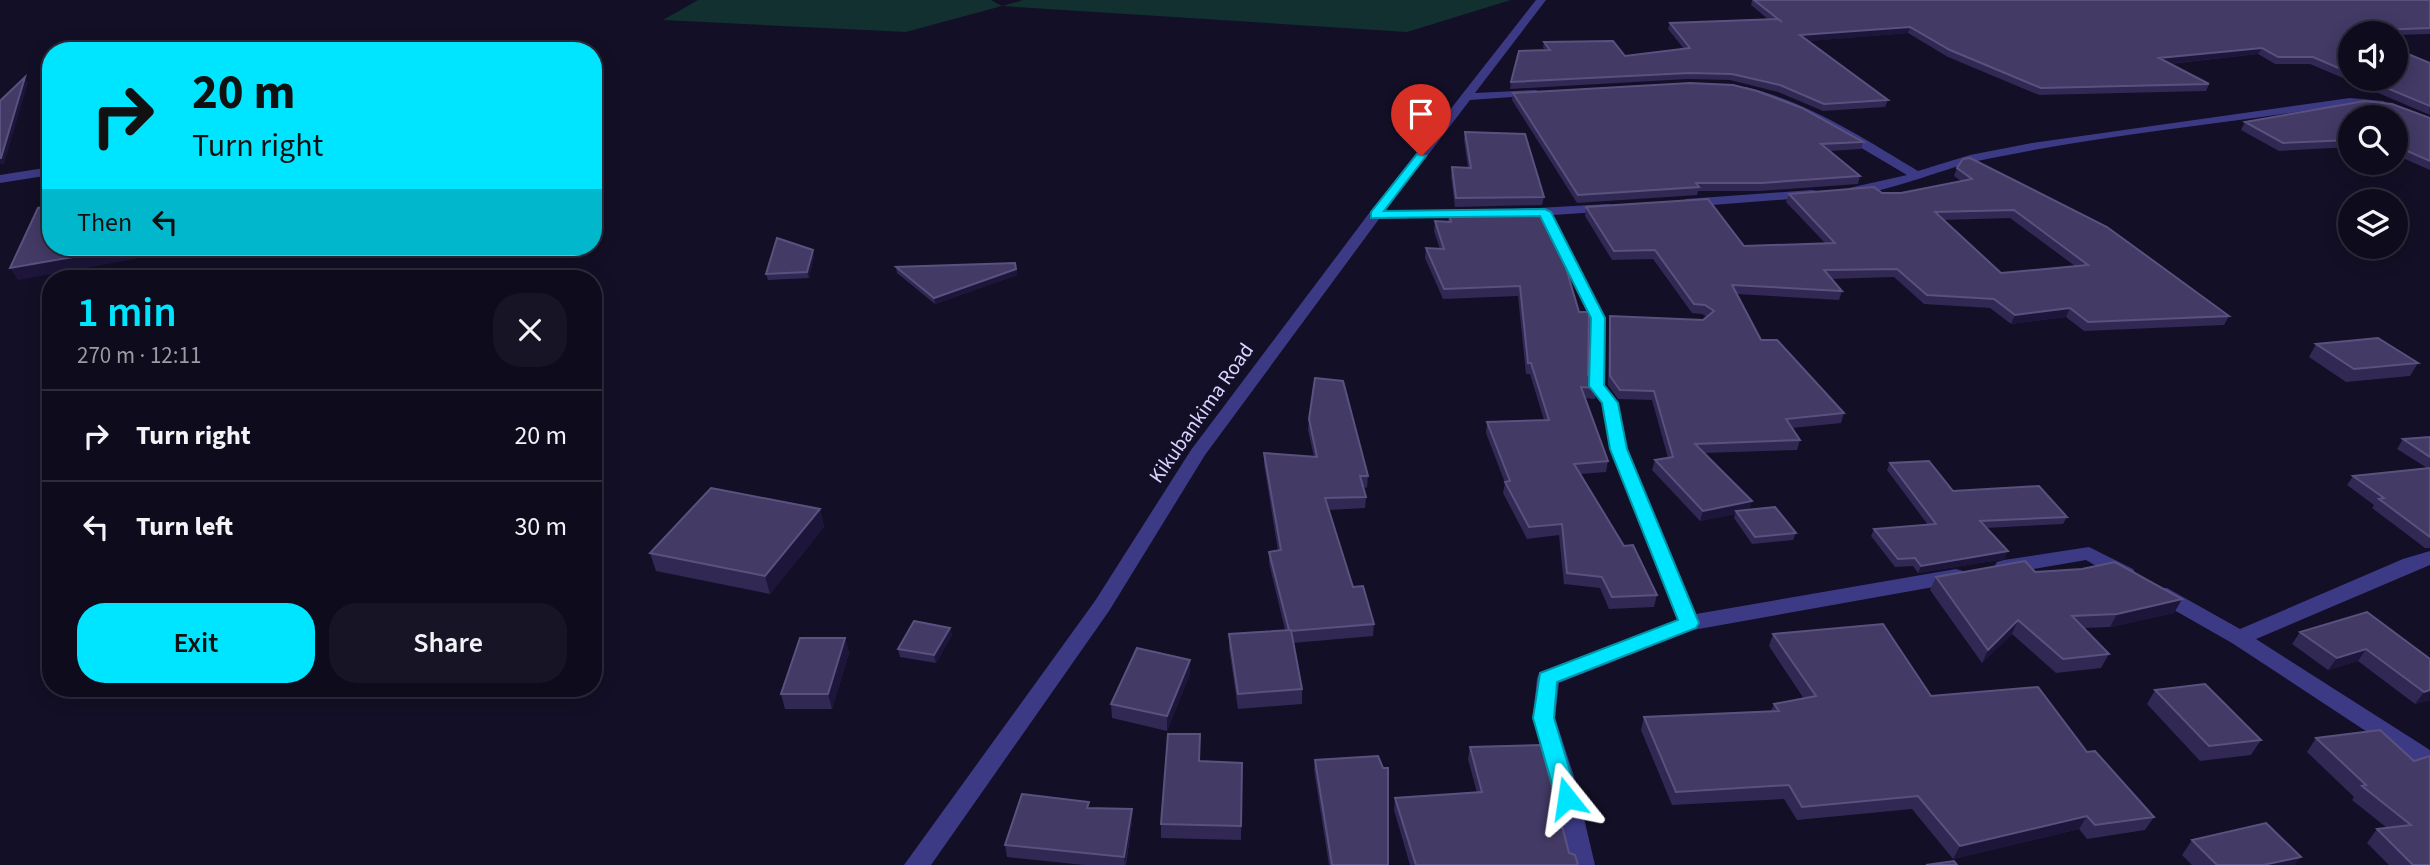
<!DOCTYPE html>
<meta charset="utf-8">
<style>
:root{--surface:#0e0b1c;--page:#171425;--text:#f1f3f6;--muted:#9b9ba3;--line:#2e2b3b;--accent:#00e5ff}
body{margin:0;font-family:"Source Sans 3",sans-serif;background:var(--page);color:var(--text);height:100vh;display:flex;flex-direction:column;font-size:26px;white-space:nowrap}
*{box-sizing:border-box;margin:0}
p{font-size:23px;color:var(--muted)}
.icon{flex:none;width:38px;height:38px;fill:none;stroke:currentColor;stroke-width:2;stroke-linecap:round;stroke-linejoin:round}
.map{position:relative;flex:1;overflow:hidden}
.drawer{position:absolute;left:42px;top:270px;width:560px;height:427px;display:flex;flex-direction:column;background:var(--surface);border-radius:28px;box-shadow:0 4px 18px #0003,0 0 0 2px var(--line)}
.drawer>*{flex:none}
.guide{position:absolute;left:42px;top:42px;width:560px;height:214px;border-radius:28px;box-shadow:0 4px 18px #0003,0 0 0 2px var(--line);background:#00e5ff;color:#111;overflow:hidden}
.tools{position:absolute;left:2338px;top:21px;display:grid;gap:14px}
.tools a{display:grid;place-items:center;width:70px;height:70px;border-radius:50%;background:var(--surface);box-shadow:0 4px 18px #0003,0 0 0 2px var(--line);font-size:35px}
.pin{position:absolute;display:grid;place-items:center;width:60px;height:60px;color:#fff;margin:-72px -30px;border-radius:50% 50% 50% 0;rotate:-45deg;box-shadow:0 0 7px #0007}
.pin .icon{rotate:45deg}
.me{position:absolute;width:77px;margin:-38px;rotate:345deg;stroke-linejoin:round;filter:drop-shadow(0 0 5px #0008)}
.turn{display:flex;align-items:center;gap:24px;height:147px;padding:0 35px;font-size:32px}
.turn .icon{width:91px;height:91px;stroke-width:2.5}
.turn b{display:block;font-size:49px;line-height:60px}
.then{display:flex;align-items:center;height:66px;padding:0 35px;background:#0003;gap:14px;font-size:26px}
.round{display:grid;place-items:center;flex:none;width:74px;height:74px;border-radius:28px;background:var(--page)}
.head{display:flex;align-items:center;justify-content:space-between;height:119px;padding:0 35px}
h1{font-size:42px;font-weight:600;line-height:52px;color:var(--accent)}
.button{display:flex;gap:14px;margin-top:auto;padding:14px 35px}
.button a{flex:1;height:80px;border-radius:28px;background:var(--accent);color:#111;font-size:28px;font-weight:600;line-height:80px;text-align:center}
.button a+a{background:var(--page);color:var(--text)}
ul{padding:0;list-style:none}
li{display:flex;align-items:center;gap:21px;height:91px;padding:0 35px;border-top:2px solid var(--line)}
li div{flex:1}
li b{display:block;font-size:26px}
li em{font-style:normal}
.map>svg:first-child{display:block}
.green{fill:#12302f}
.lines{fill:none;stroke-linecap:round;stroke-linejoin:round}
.minor{fill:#3d3a85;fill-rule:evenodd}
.wall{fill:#312854;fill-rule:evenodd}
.shaded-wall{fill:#1d163a}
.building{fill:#433a66;stroke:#5a527e;stroke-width:2;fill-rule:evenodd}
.route{fill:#00e5ff;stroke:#0095a6;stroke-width:2}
.labels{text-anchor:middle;stroke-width:7;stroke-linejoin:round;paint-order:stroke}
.street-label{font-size:21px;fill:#d9d4ff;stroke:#130f26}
</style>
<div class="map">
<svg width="2430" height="865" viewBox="0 0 2430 865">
<rect width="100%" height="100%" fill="#130f26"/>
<path class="green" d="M698,0H991L1002,6L1023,0H1511L1407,32L1002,6L906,32L663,20Z"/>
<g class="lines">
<path class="minor" d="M1536,0H1546L1475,93L1536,90L1542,93L1540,95L1470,100L1385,211L1473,209L1480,213L1478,216L1379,219L1205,455L1109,611L931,865H904L1095,601L1191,450L1370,212Z
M1746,87C1810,103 1863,138 1918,171L1970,155L2032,143L2350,98L2383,101L2389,104L2383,107L2350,104C2229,123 2107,134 1987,159C1942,168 1900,189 1854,195L1849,194V188L1907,175L1809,117L1742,92L1740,90Z
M51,167V175L0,183V175Z
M1812,190L1817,191V197L1686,207L1679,203L1686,199Z
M1609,204L1616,208L1614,211L1553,215L1606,318L1605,386L1618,403L1628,449L1696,614L1956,569L1963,571L1966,576L1963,581L1956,583L1693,630L1559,683L1555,718L1574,776L1595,865H1569L1550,776L1533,718L1537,678L1540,672L1677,620L1610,449L1602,403L1589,386L1590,318L1540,216L1518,217L1511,213L1518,209Z
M2089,547L2133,569L2136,574L2133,579H2119L2086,560L2004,574L1997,572L1994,567L1997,562L2004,560Z
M2430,551V565L2256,639L2430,750V771L2422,768L2232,643L2153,598L2150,593L2153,588H2167L2240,629L2403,559Z"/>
</g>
<path class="wall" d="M1752,0H2430V34L2396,35V33H2350V79H2396L2430,63V115L2310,64H2275L2258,54L2169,64L2209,84L2206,91L2039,95L1948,57L1908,33L1807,41L1888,100L1885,107L1823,111L1778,92L1730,80L1688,79L1510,89L1511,82L1545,50L1543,48L1544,42L1625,56L1684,49L1668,29L1670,23L1769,20L1751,5Z
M1513,93L1863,142L1861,149L1830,151L1860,176L1858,184L1759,191H1698L1697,195L1577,203L1512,100Z
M2365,101L2392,104L2430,118V170L2396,155V117H2350V147L2279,151L2241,130L2245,122Z
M1465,132L1544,197L1542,205L1455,207L1451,176L1452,167L1468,168L1464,140Z
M1957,168L2229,316L2224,325L2084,331L2066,317L2011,324L1990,308L1924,304L1894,277L1831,279L1842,291L1839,300L1736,294L1761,340L1844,413L1841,423L1792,428L1800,440L1797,450L1704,453L1752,501L1749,510L1796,533L1793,540L1752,544L1734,518L1735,514L1700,521L1652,470L1655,460L1668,458L1652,400L1618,399L1608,385L1609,325L1610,316L1703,320L1707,317L1702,314L1692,313L1653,259L1612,260L1585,216L1586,207L1744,246L1825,243L1786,202L1789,194L1901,193L1961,181L1954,176ZM2010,218L2075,266L2001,273L1943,220Z
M1540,209L1588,375L1597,388L1595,399L1585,398L1608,461L1606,472L1581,474L1624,546L1657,595L1654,607L1609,609L1600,588L1564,584L1559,535L1527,539L1503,493L1505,483L1486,433L1487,422L1544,420L1530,374H1526L1518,296L1443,299L1425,258L1426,248L1440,249L1434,231L1435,221L1448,222L1449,212Z
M813,250L814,256L809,278L768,280L766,274Z
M896,267L1016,269L1017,275L935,304L897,273Z
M2316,344L2418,363L2410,376L2346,382L2309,357Z
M1309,419L1368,476L1367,488L1363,487L1366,497L1365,508L1329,510L1353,587L1374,624L1373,636L1293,643L1302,689V704L1238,709L1229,648V634L1285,630L1269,563V552L1278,551L1264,464V453L1314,457L1308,430Z
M2430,437V548H2425L2372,508L2374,505L2347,485L2353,476L2427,468L2397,449L2403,439Z
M1890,463L1953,491L2067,517L2063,524L1986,528L2005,559L1918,573L1913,566L1895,567L1871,536L1874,529L1928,525L1887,470Z
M820,509L824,527L770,594L656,571L650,553Z
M2035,572L2182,599L2174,613L2110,627L2084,628L2109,654L2101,668L2056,673L2012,634L1982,663L1930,590L1936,577Z
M2367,612L2430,700L2415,704L2358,661L2328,670L2292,644L2300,632Z
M950,628L952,635L936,663L900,657L898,649Z
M1773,634L1931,696L2087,752L2154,817L2145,830L2087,839L2079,829L1953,859L1912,809L1797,820L1784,799L1672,805L1641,730L1644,717L1771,711L1774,704L1804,699L1769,646Z
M845,638L849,653L832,709H785L781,694Z
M1190,674L1167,731L1112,718L1111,704Z
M2155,690L2261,740L2251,755L2200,761L2147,704Z
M2380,730L2430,865H2389L2367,843L2377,829L2387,828L2352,800L2354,797L2307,752L2316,738Z
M1470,747L1569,853L1578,865H1410L1394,810L1395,798L1477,793L1468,759Z
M1315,760L1388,865H1329L1314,770Z
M1200,761L1242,763L1241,840L1161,838V824Z
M1089,808L1132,809V822L1126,865H1084L1007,857L1005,845Z
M2192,840L2301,857L2294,865H2192L2182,855Z"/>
<path class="shaded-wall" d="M1910,27L1908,33L1798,42L1800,35Z
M2262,48L2258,54L2156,65L2159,58Z
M25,77L28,83L4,164H0V158Z
M130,247H141L136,259L18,280L10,268Z
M813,250L814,256L809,278L807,272Z
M1016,269L1017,275L935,304L934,298Z
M2070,308L2066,317L2011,324L2015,315Z
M1752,501L1749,510L1736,511L1735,514L1700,521L1703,511Z
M820,509L824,527L770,594L765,576Z
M2008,551L2005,559L1918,573L1921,566Z
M2182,599L2174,613L2110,627L2117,614Z
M2018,620L2012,634L1982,663L1988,650Z
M950,628L952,635L936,663L934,655Z
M845,638L849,653L832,709L828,694Z
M2366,649L2358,661L2328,670L2337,658Z
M1190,660V674L1167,731V716Z
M2430,690V700L2415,704L2424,692Z
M1132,809V822L1125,865L1124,857Z
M2087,816L2079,829L1953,859L1960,846Z
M2301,857L2294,865H2263Z"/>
<path class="building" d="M1754,0H2430V28L2352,31L2358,33H2350V73L2313,57H2278L2262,48L2159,58L2209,84L2041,88L1950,50L1910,27L1800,35L1888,100L1824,104L1780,85L1732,74L1689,73L1511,82L1519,51L1550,50L1544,42L1613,41L1625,56L1690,48L1670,23L1778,19L1782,22Z
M2396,49L2430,63V106L2365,79H2396Z
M25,77L1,158H0V101Z
M1690,83L1733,85L1757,91L1802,108L1863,142L1821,144L1860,176L1761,183H1696L1699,187L1578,195L1513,93Z
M2365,101L2392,104L2430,118V161L2396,146V117H2350V140L2283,143L2245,122Z
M1465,132L1525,134L1544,197L1456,198L1452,167L1471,168Z
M1970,158L2107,227L2229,316L2088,322L2070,308L2015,315L1994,299L1927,295L1897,269L1824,270L1842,291L1732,285L1761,340H1777L1844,413L1786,419L1800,440L1695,444L1752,501L1703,511L1655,460L1673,457L1654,391L1620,390L1610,376V316L1703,320L1714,311L1705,305L1694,304L1655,250L1614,251L1586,207L1708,199L1744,246L1835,243L1789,194L1874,187L1882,193H1901L1972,179L1957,168L1963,159ZM2014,210L2088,265L2001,273L1935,212Z
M51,206V247H130L10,268L38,208Z
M1540,209L1561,251L1579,312H1589L1588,375L1597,388L1581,387L1608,461L1574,464L1624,546L1633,545L1657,595L1612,597L1602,577L1567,573L1562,524L1529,527L1505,482L1510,481L1487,422L1549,420L1531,363H1528L1520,286L1444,289L1426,248L1444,249L1435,221L1451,222L1449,212Z
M777,238L813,250L807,272L766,274Z
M1015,263L1016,269L934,298L896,267Z
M2378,338L2418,363L2354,369L2316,344Z
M1315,378L1343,381L1368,476H1360L1366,497L1325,498L1353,587L1363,586L1374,624L1291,631V630H1289L1269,552L1281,550L1264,453L1317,457L1309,419Z
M2430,437V457L2403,439Z
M1929,461L1953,491L2039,486L2067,517L1980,521L2008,551L1921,566L1915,558L1898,559L1874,529L1936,524L1890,463Z
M2430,468V537L2379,499L2384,498L2353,476Z
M711,488L820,509L765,576L650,553Z
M1775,507L1796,533L1755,537L1736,511Z
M2025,561L2035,572L2082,569L2115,562L2182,599L2117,614L2072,616L2109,654L2063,659L2018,620L1988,650L1936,577Z
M2367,612L2430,659V690L2424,692L2366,649L2337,658L2300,632Z
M914,621L950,628L934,655L898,649Z
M1883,624L1931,696L2038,687L2087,752L2095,751L2154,817L2095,825L2087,816L1960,846L1918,796L1802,807L1789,785L1676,792L1644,717L1779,711L1774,704L1816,696L1773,634Z
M1291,630L1302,689L1238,694L1229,634Z
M800,638H845L828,694H781Z
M1137,648L1190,660L1167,716L1111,704Z
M2205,684L2261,740L2209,746L2155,690Z
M2380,730L2414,761L2430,756V865H2413L2377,829L2411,825L2362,786L2366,785L2316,738Z
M1168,734H1200L1199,761L1242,763L1241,826L1161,824Z
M1541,745L1569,853L1575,855L1578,865H1416L1395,798L1482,792L1470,747Z
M1378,756L1383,768H1388V865H1332L1315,760Z
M1022,794L1089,802L1087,808L1132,809L1124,857L1005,845Z
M2266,823L2301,857L2263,865H2217L2192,840Z
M1954,861L1957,865H1926Z"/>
<path class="route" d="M1417,154L1426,156L1384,211L1545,209L1551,212L1605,318L1604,385L1618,403L1627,449L1699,623L1696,628L1557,682L1554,718L1578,798L1575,804L1567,807L1559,804L1556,798L1533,718L1540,673L1678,620L1610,449L1602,403L1589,386L1591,318L1540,216L1371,218V212Z"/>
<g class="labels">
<g class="street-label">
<text transform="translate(1201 413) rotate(-55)" y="7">Kikubankima Road</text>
</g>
</g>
</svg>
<div class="tools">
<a><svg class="icon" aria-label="sound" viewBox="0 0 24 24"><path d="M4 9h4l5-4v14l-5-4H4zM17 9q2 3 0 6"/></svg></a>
<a><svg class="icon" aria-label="search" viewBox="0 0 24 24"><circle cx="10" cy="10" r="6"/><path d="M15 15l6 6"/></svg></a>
<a><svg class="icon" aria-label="layers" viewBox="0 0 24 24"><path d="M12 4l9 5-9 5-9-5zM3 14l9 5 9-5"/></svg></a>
</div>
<div class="pin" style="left:1421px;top:156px;background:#d93025"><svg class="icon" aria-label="arrive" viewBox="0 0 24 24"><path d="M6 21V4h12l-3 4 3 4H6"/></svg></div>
<svg class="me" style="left:1567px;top:798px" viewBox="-20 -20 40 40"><path d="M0-17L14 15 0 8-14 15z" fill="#00e5ff" stroke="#fff" stroke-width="4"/></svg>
<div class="guide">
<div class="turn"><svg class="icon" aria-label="right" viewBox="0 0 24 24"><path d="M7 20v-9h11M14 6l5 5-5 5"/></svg><div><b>20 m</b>Turn right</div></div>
<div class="then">Then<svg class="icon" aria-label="left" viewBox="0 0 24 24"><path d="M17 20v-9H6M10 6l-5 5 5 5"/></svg></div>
</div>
<section class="drawer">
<div class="head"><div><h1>1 min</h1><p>270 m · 12:11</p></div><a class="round"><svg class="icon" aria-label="close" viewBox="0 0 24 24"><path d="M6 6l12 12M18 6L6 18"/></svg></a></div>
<ul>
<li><svg class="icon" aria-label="right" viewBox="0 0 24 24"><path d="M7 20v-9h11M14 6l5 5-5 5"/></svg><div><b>Turn right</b></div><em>20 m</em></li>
<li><svg class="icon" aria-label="left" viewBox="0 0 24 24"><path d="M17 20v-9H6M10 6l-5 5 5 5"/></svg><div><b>Turn left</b></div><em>30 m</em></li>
</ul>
<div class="button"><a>Exit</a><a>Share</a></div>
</section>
</div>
